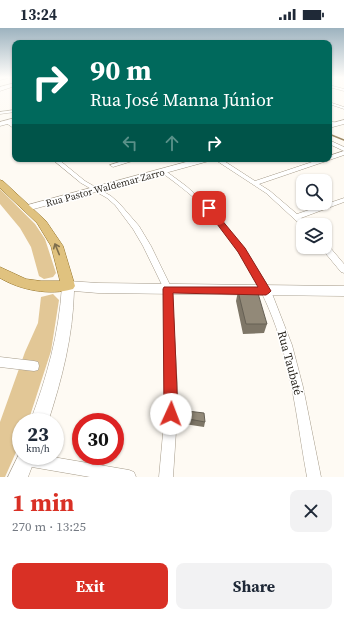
<!DOCTYPE html>
<meta charset="utf-8">
<style>
:root{--surface:#fff;--page:#f2f2f3;--text:#1f2937;--muted:#747a83;--accent:#d93025}
body{margin:0;font-family:"Source Serif 4",serif;background:var(--page);color:var(--text);height:100vh;display:flex;flex-direction:column;font-size:15px;white-space:nowrap}
*{box-sizing:border-box;margin:0}
p{font-size:13px;color:var(--muted)}
.icon{flex:none;width:22px;height:22px;fill:none;stroke:currentColor;stroke-width:2;stroke-linecap:round;stroke-linejoin:round}
.map{position:relative;height:449px;overflow:hidden}
.side{display:flex;flex-direction:column;background:var(--surface);flex:1}
.side>*{flex:none}
.guide{position:absolute;left:12px;top:12px;width:320px;height:122px;border-radius:8px;box-shadow:0 1px 3px #0004;background:#00695c;color:#fff;overflow:hidden}
.controls{position:absolute;left:296px;top:146px;display:grid;gap:8px}
.controls a{display:grid;place-items:center;width:36px;height:36px;border-radius:8px;background:var(--surface);box-shadow:0 1px 3px #0004;font-size:20px}
.speed{position:absolute;left:12px;top:385px;display:flex;gap:8px;font-size:20px;font-weight:700;text-align:center}
.speed>*{display:grid;place-content:center;width:52px;height:52px;border-radius:50%;background:var(--surface);box-shadow:0 1px 3px #0004;line-height:1}
.speed small{font-size:10px;font-weight:400}
.speed .limit{border:6px solid #d22;background:#fff;color:#111}
.pin{position:absolute;display:grid;place-items:center;width:34px;height:34px;color:#fff;margin:-17px;border-radius:8px;box-shadow:0 2px 6px #0006}
.me{position:absolute;width:44px;margin:-22px;rotate:2deg;stroke-linejoin:round;filter:drop-shadow(0 0 3px #0008)}
.turn{display:flex;align-items:center;gap:14px;height:84px;padding:0 12px;font-size:18px}
.turn .icon{width:52px;height:52px;stroke-width:2.5}
.turn b{display:block;font-size:28px;line-height:34px}
.lanes{display:flex;align-items:center;height:38px;padding:0 12px;background:#0003;justify-content:center;gap:20px;direction:ltr}
.lanes .off{opacity:.35}
.round{display:grid;place-items:center;flex:none;width:42px;height:42px;border-radius:8px;background:var(--page)}
.head{display:flex;align-items:center;justify-content:space-between;height:68px;padding:0 12px}
h1{font-size:24px;font-weight:700;line-height:30px;color:var(--accent)}
.cta{display:flex;gap:8px;margin-top:auto;padding:8px 12px}
.cta a{flex:1;height:46px;border-radius:8px;background:var(--accent);color:#fff;font-size:16px;font-weight:700;line-height:46px;text-align:center}
.cta a+a{background:var(--page);color:var(--text)}
.status{display:flex;justify-content:space-between;align-items:center;height:28px;padding:0 20px;background:var(--surface);direction:ltr}
.status svg{height:11px;fill:currentColor}
.map>svg:first-child{display:block}
.forest{fill:#e2c796}
.lines{fill:none;stroke-linecap:round;stroke-linejoin:round}
.stream{stroke:#9c8864;stroke-width:1.5}
.street-casing{stroke:#a59b8a;stroke-width:1}
.secondary-casing{stroke:#a59b8a;stroke-width:1}
.primary-casing{stroke:#947227;stroke-width:1}
.street{fill:#fff;fill-rule:evenodd}
.secondary{fill:#fff;fill-rule:evenodd}
.primary{fill:#e0c27f;fill-rule:evenodd}
.wall{fill:#7e7667}
.building{fill:#928978;stroke:#666054}
.oneway{stroke:#7e6e4c}
.route{fill:#d93025;stroke:#8d1f18}
.labels{text-anchor:middle;stroke-width:3;stroke-linejoin:round;paint-order:stroke}
.far-street-label{font-size:10px;fill:#2d2922;stroke:#fff}
.street-label{font-size:12px;fill:#2d2922;stroke:#fff}
</style>
<div class="status"><b>13:24</b><svg viewBox="0 0 49 12"><path d="M0 12V9h3v3zM5 12V6h3v6zM10 12V3h3v9zM15 12V0h3v12zM26 1h20v11H26zM47 4h2v5h-2z"/></svg></div>
<div class="map">
<svg width="344" height="449" viewBox="0 0 344 449">
<rect width="100%" height="100%" fill="#fefaf3"/>
<path class="forest" d="M0,161L35,196L45,211L56,245L53,249L44,251L39,248L31,219L20,200L0,176Z
M53,266L59,272L51,323L28,394H21V413L5,449H0V394L25,324L38,295L41,269Z"/>
<g class="lines">
<path class="stream" d="M329,106L344,112"/>
<defs>
<path id="street" d="M8,49V50L0,52V50Z
M329,57L344,61V63L329,59Z
M329,74L344,79V81L329,76Z
M15,82V84L0,86V84Z
M6,93H10L15,98V101L6,95Z
M329,93L337,95V96L335,97L329,96Z
M329,112L344,119V123L329,116Z
M344,123V127L259,156L270,163L297,186L344,170V174L301,190L309,197H303V199L266,165L214,131H221L255,153L321,131H329V128Z
M52,131H58L85,153L111,168L119,175L139,198L151,218L172,261L178,373L173,449H159L166,373L164,261L143,218L133,201L115,177L107,170L81,155Z
M129,131H139L113,139L110,137Z
M163,141L186,158L211,180L245,221L271,263L292,317L303,359L321,449H307C299,405 294,360 282,318C268,268 241,222 207,183C194,168 177,156 161,144L160,143Z
M325,216L328,217L344,236V245L341,244L322,221L321,219H325Z
M0,329L34,333L38,334L39,338L38,342L34,343L0,339Z
M21,427V428H47L129,442L134,444L136,449H90L26,438L21,436L19,431Z"/>
<path id="secondary" d="M329,49H332L329,51Z
M15,55V58L0,63V59Z
M15,90V94L0,98V94Z
M344,92V96L329,100V96Z
M197,131H210L209,133L30,182H24L22,180L24,178Z
M68,253L98,255L344,258V268L98,265L74,263C73,308 62,351 48,394H30C47,349 59,306 62,258L64,255Z
M21,422V428H36L28,449H8Z"/>
<path id="primary" d="M0,152L3,153L46,193L63,218L75,258L73,261C50,268 20,262 0,250V239L26,251L41,253H60L51,218L37,195L0,160Z"/>
</defs>
<use href="#street" class="street-casing"/>
<use href="#secondary" class="secondary-casing"/>
<use href="#primary" class="primary-casing"/>
<use href="#street" class="street"/>
<use href="#secondary" class="secondary"/>
<use href="#primary" class="primary"/>
</g>
<path class="wall" d="M238,263L267,296L264,305L243,306L236,273Z
M179,382L205,394L204,399L178,395Z"/>
<path class="building" d="M257,262L267,296H246L238,263Z
M179,382L204,385L205,394L178,389Z"/>
<defs><path id="oneway-shaft" d="M-6 0H5M1.5-3L5.5 0L1.5 3" fill="none" stroke-width="1.6" stroke-linecap="round" stroke-linejoin="round"/></defs>
<use class="oneway" href="#oneway-shaft" transform="translate(57 221) rotate(-112)"/>
<linearGradient id="sky" x2="0" y2="1"><stop stop-color="#9db3bf"/><stop offset="0.44" stop-color="#fffdfa"/><stop offset="1" stop-color="#fffdfa" stop-opacity="0"/></linearGradient>
<rect width="344" height="112" fill="url(#sky)"/>
<path class="route" d="M209,178L211,179L245,220L271,263L269,265L266,267L173,265L178,386L176,391L171,393L166,391L164,386L163,261L164,259H258L238,224L205,180Z"/>
<g class="labels">
<g class="far-street-label">
<text transform="translate(105 159) rotate(-15)" y="4">Rua Pastor Waldemar Zarro</text>
</g>
<g class="street-label">
<text transform="translate(290 335) rotate(75)" y="4">Rua Taubaté</text>
</g>
</g>
</svg>
<div class="controls">
<a><svg class="icon" aria-label="search" viewBox="0 0 24 24"><circle cx="10" cy="10" r="6"/><path d="M15 15l6 6"/></svg></a>
<a><svg class="icon" aria-label="layers" viewBox="0 0 24 24"><path d="M12 4l9 5-9 5-9-5zM3 14l9 5 9-5"/></svg></a>
</div>
<div class="speed"><div>23<small>km/h</small></div><div class="limit">30</div></div>
<div class="pin" style="left:209px;top:180px;background:#d93025"><svg class="icon" aria-label="arrive" viewBox="0 0 24 24"><path d="M6 21V4h12l-3 4 3 4H6"/></svg></div>
<svg class="me" style="left:171px;top:386px" viewBox="-20 -20 40 40"><circle r="19" fill="#fff"/><path d="M0-13L10 11 0 6-10 11z" fill="#d93025"/></svg>
<div class="guide">
<div class="turn"><svg class="icon" aria-label="right" viewBox="0 0 24 24"><path d="M7 20v-9h11M14 6l5 5-5 5"/></svg><div><b>90 m</b>Rua José Manna Júnior</div></div>
<div class="lanes"><svg class="icon off" aria-label="left" viewBox="0 0 24 24"><path d="M17 20v-9H6M10 6l-5 5 5 5"/></svg><svg class="icon off" aria-label="ahead" viewBox="0 0 24 24"><path d="M12 20V5M6 11l6-6 6 6"/></svg><svg class="icon" aria-label="right" viewBox="0 0 24 24"><path d="M7 20v-9h11M14 6l5 5-5 5"/></svg></div>
</div>
</div>
<section class="side">
<div class="head"><div><h1>1 min</h1><p>270 m · 13:25</p></div><a class="round"><svg class="icon" aria-label="close" viewBox="0 0 24 24"><path d="M6 6l12 12M18 6L6 18"/></svg></a></div>
<div class="cta"><a>Exit</a><a>Share</a></div>
</section>
